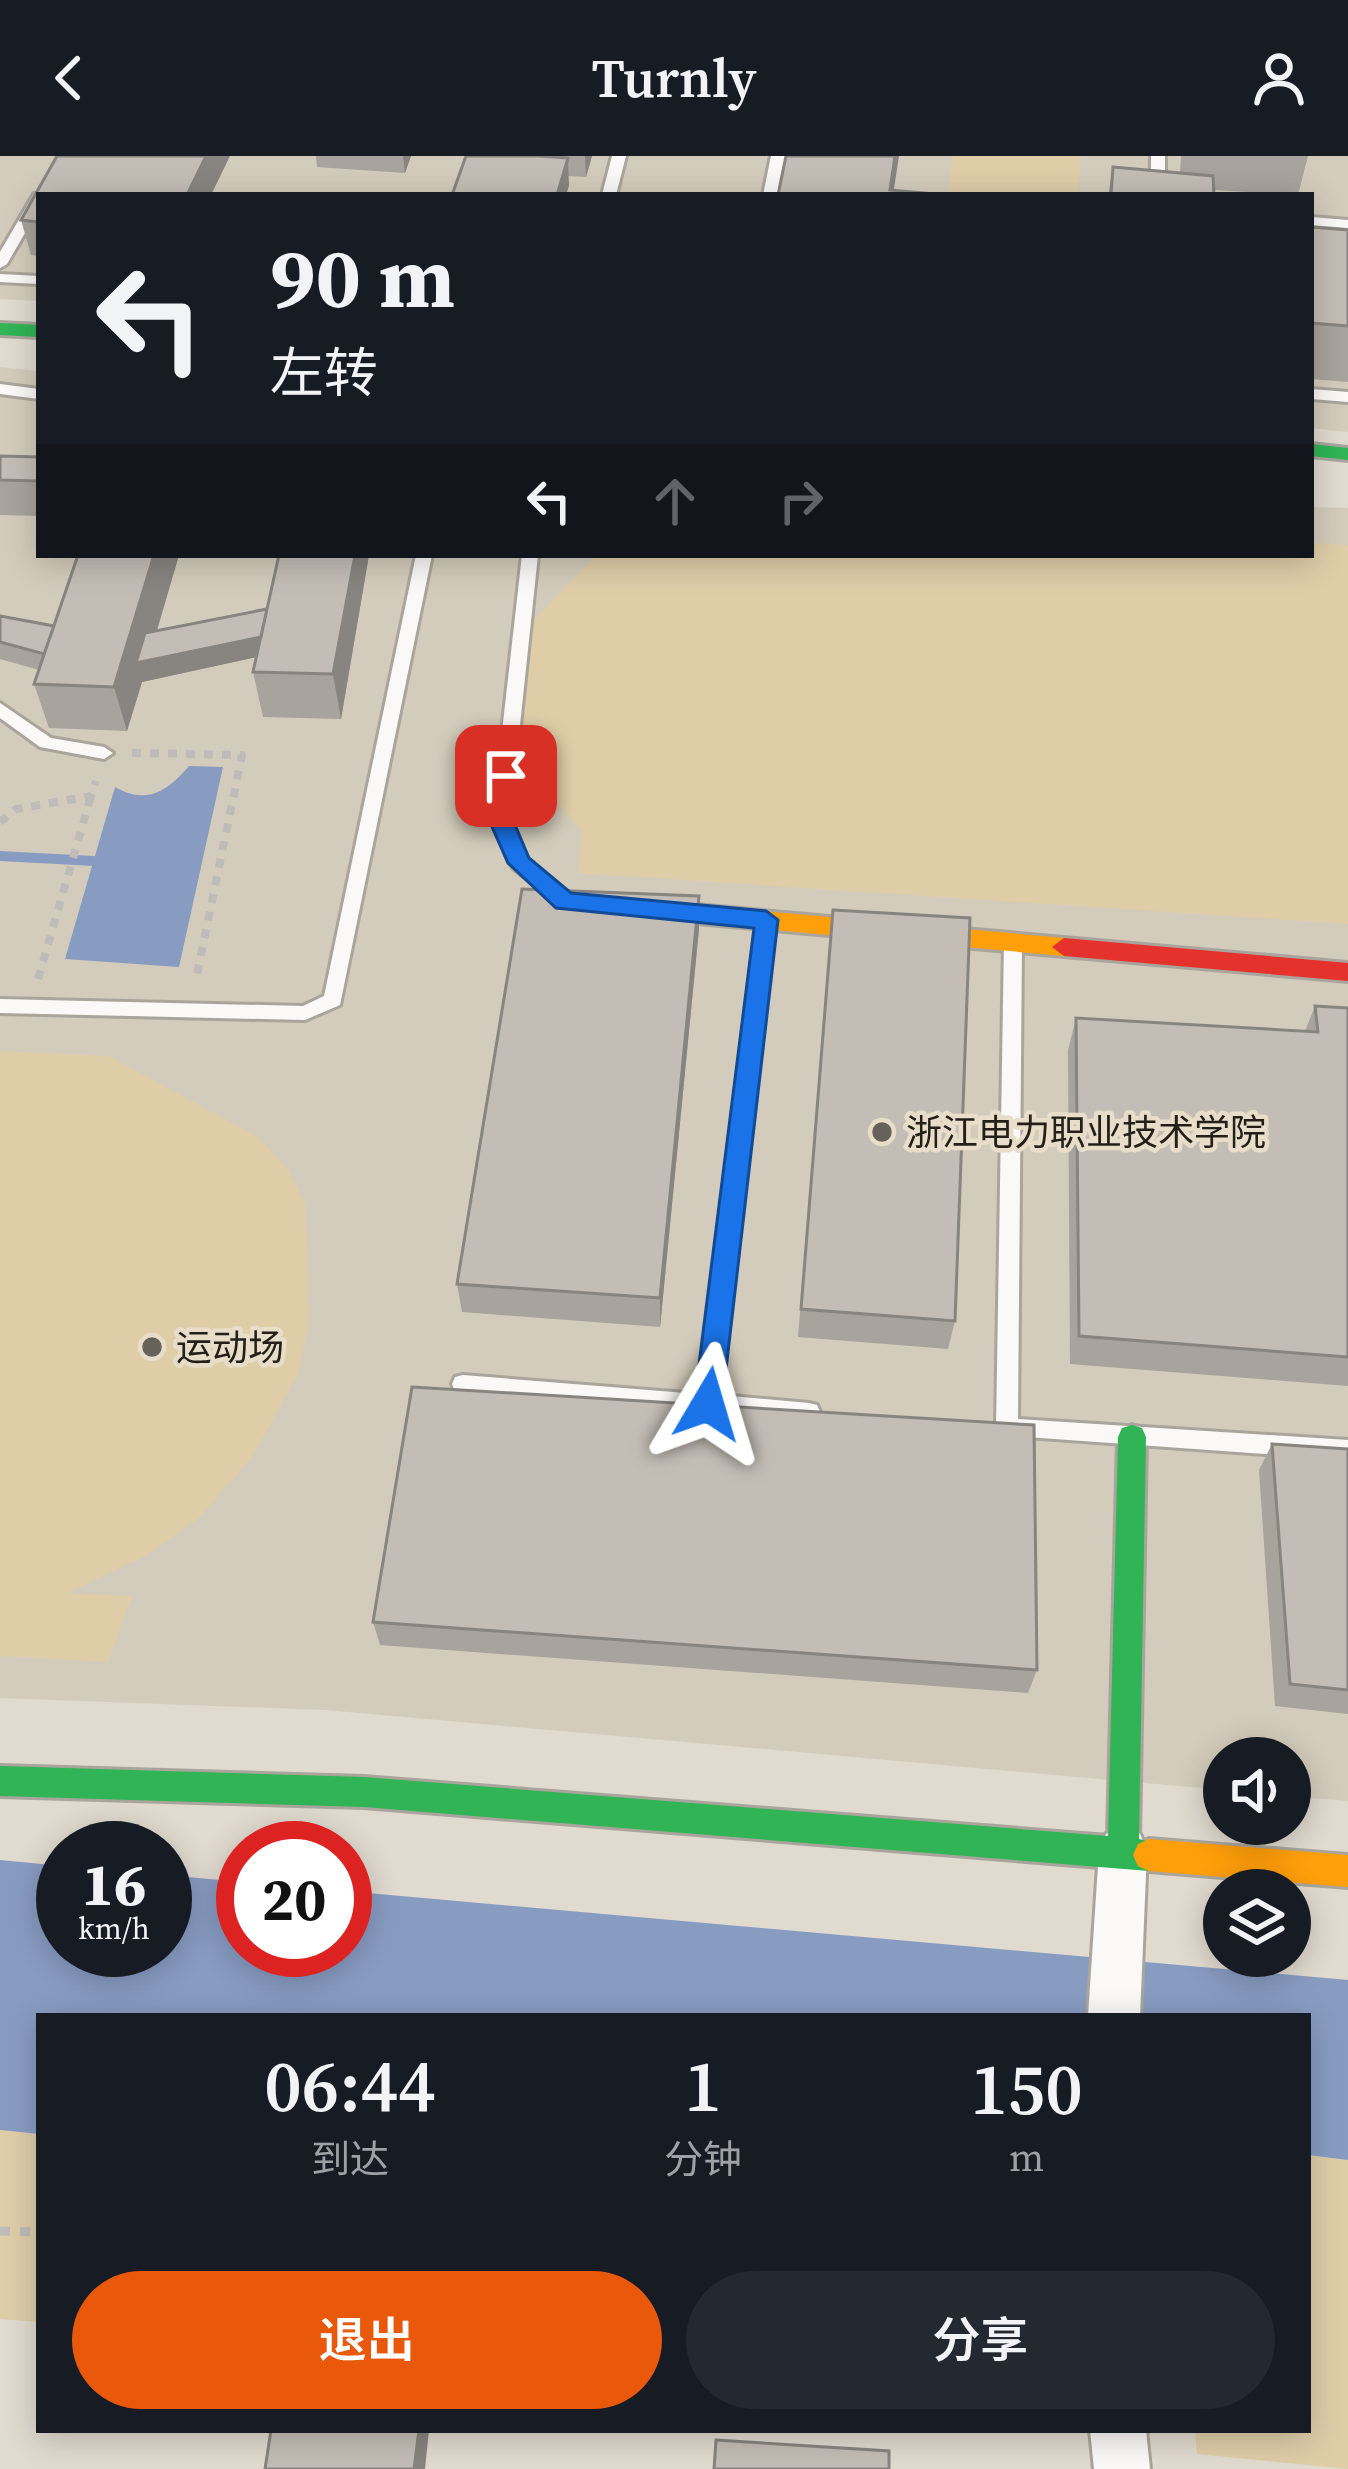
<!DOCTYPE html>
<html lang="zh">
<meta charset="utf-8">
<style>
:root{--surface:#171b24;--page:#242831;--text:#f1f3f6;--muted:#9ea1a6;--accent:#ea580c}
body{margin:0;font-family:"Source Serif 4","Noto Sans SC",serif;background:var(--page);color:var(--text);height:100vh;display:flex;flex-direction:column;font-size:45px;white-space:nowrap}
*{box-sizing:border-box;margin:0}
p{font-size:39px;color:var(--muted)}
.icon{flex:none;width:66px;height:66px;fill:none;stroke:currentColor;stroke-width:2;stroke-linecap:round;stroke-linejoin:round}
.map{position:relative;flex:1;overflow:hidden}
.panel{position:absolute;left:36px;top:1857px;width:1275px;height:420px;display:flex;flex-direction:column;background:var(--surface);border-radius:0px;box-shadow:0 6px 30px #0003}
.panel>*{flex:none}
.top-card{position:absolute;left:36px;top:36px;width:1278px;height:366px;border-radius:0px;box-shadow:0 6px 30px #0003;background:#171b24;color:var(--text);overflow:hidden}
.buttons{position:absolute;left:1203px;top:1581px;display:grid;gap:24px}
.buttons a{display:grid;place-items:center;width:108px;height:108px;border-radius:50%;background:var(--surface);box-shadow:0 6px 30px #0003;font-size:60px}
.speed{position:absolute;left:36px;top:1665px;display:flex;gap:24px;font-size:60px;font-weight:700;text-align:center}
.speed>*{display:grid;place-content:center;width:156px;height:156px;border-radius:50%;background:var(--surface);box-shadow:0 6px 30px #0003;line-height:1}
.speed small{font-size:30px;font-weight:400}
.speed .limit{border:18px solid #d22;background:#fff;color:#111}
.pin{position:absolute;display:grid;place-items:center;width:102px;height:102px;color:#fff;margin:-51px;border-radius:24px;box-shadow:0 6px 18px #0006}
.me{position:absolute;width:132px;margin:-66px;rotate:7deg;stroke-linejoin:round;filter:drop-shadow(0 0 9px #0008)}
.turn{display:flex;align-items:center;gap:42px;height:252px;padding:0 36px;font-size:54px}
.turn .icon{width:156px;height:156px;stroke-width:2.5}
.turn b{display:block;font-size:84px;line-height:102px}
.lanes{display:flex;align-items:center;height:114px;padding:0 36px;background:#0003;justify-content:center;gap:60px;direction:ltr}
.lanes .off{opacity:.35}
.eta{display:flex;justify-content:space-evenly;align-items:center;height:204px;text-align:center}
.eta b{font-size:72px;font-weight:600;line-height:84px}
.primary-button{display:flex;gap:24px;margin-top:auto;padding:24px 36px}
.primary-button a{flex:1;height:138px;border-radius:72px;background:var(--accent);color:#fff;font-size:48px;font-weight:600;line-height:138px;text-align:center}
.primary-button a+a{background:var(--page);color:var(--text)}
header{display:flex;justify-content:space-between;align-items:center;height:156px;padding:0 36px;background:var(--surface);font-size:54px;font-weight:600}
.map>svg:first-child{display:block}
.education{fill:#d3ccbc}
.green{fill:#dfcda8}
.water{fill:#889cc2}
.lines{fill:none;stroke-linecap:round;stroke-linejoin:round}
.stream{fill:#889cc2;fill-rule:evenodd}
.lane-casing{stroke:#aaa59c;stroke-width:6}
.street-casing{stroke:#aaa59c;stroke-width:6}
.fast-casing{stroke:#aaa59c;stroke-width:6}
.slow-casing{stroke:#aaa59c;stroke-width:6}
.jam-casing{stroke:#aaa59c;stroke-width:6}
.path-far1{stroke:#bebbb8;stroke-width:8;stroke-dasharray:9 9;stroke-linecap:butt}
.path{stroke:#bebbb8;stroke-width:9;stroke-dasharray:10 10;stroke-linecap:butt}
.lane{fill:#faf9f8;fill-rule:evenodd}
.street{fill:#faf9f8;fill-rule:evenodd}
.fast{fill:#30b455;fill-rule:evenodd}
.slow{fill:#ff9f0a;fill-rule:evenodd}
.jam{fill:#e5322d;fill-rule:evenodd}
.wall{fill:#a8a39c}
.shaded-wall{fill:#88847f}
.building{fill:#c3bdb5;stroke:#88847f;stroke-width:3}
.route{fill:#1a73e8;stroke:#114b97;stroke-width:3}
.poi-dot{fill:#666159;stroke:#e7ddc8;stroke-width:4.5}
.labels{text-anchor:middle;stroke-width:9;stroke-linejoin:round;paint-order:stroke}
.poi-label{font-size:36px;fill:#242019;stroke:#e7ddc8;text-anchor:start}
</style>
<header><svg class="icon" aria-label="back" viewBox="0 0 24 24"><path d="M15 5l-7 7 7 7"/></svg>Turnly<svg class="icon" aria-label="person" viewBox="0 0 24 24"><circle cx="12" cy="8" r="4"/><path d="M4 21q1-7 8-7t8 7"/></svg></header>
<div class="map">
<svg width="1348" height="2313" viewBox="0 0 1348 2313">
<rect width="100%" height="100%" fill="#e0dacf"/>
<path class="education" d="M0,0H1348V276L1311,272V39H39V145L0,143Z
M0,211L39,215V399H1311V351L1348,352V1645L1290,1640V1602H1224V1634L326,1554L0,1542Z"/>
<path class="green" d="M953,0H1081L1078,39H948Z
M1311,387L1348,389V768L578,717L582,675L531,621L512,577L530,468L596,399H1311Z
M0,895L109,900L258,981L288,1014L305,1048L309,1164L298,1218L252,1301L199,1362L145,1400L67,1437L132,1440L108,1506L0,1500Z
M0,1974L39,1978V2166L0,2163Z
M1308,1999L1348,2004V2313L1197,2298L1195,2274H1308Z"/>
<path class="water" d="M189,610L223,611L179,811L65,803L115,631C146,649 167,636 189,610Z
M0,1704L63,1710V1794H165V1719L243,1726V1794H345V1735L1348,1824V2004L1308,1999V1860H39V1978L0,1974Z"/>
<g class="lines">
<path class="stream" d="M0,695L94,700L100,705L94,710L0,705Z"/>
<defs>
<path id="lane" d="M612,0H626L616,39H602Z
M771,0H785L777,39H763Z
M1151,0H1165V39H1151Z
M34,38L45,39H39V53L7,108L0,112V96Z
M1311,61L1348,64V72L1311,69Z
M0,118L39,120V128L0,126Z
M0,228L39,233V243L0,238Z
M1311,233L1348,236V246L1311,243Z
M416,399H432L340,849L305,864L0,857V843L303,850L324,840Z
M522,399H538L510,664L526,703L571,741L574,746L571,751L565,753L513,712L492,664Z
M0,547L51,582L104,591L113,597L104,603L40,591L0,562Z
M767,757L776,764L720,1239L809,1247L817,1249L820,1256L817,1263L809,1265L455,1235L452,1228L455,1221L463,1219L698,1238L758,764Z
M1013,779L1022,786L1018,1263L1348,1284V1304L999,1279L996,1272L1004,786Z"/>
<path id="street" d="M1123,1671L1140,1678L1147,1695L1140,1860H1088L1099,1695L1106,1678Z
M1090,2274H1146L1150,2313H1094Z"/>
<path id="fast" d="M0,167L39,169V181L0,179Z
M1311,288L1348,292V304L1311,300Z
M1132,1269L1142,1272L1146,1281L1139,1683L1160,1688L1165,1699L1160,1710L1149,1715L364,1651L0,1640V1610L364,1621L1108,1680L1118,1281L1122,1272Z"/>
<path id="slow" d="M618,742L1064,782L1076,791L1064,800L618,760L606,751Z
M1149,1683L1348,1699V1731L1149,1715L1138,1710L1133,1699L1138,1688Z"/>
<path id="jam" d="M1064,782L1348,807V825L1064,800L1052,791Z"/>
</defs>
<use href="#lane" class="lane-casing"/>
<use href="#street" class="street-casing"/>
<use href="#fast" class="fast-casing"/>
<use href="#slow" class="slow-casing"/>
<use href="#jam" class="jam-casing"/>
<path class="path-far1" d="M132,597L242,599L196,823
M0,666L16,653L91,640L96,625
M38,823L91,640"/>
<path class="path" d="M0,2075L39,2076"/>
<use href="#lane" class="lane"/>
<use href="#street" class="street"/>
<use href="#fast" class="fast"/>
<use href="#slow" class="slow"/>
<use href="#jam" class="jam"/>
</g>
<path class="wall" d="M316,0H411L405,17L317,11Z
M466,0H592L586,21L568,20L569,30Z
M1181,0H1308L1298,39L1214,34V39H1108L1113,11L1180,17Z
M39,39V100L31,99L21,64Z
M1311,71L1348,74V226L1311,223Z
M39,299V360L0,359V300L38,301Z
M78,399H179L157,475L267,453L369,399L341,563L263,561L253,516L256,501L142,526L127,575L49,572L34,528L39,514L0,503V460L54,470Z
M699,740V773L660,1171L462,1156L457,1128Z
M833,754L955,1165L948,1193L798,1181Z
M1315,850L1348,852V1230L1070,1208L1068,894L1076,862L1305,875Z
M1272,1288L1348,1293V1558L1275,1550L1259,1314Z
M373,1466L1037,1514L1028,1537L380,1489Z"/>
<path class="shaded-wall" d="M206,0H230L211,39H187Z
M403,0H411L405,17Z
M585,0H592L586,21Z
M895,0H899L893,39H890Z
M568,2L569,30L566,39H557Z
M154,399H179L148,504L272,478L276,497L142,526L127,575L114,531Z
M355,399H369L341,563L333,518Z
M699,740V773L660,1171V1142Z
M419,2274H429L425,2313H414Z"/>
<path class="building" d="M57,0H206L187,39H39V66L21,64Z
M466,0H539L568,2L557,39H452Z
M786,0H895L890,34L946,39H778Z
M1113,11L1213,20L1214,39H1111Z
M1311,71L1348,74V170L1311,167Z
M0,300L39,301V325L0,324Z
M78,399H154L114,531L34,528Z
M279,399H355L333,518L253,516Z
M267,453L261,481L136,507L145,477Z
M0,460L54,470L44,498L0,486Z
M522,733L699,740L660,1142L457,1128Z
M833,754L970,762L955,1165L801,1153Z
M1315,850L1348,852V1201L1079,1180L1076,862L1318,876Z
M412,1231L1034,1269L1037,1514L373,1466Z
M1272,1288L1348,1293V1534L1290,1528Z
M271,2274H419L414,2313H265Z
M716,2284L889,2295V2313H714Z"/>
<path class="route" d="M506,612L517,620L513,664L529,702L571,737L766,755L778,764L722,1248L718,1256H698L694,1248L754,772L556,752L508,707L489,664L494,620Z"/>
<g class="poi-dot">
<circle cx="882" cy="976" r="12"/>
<circle cx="152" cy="1191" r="12"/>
</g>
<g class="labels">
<g class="poi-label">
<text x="906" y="989">浙江电力职业技术学院</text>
<text x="176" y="1204">运动场</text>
</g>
</g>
</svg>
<div class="buttons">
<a><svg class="icon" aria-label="sound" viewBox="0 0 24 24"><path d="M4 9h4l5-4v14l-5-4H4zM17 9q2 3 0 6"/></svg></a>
<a><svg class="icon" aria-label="layers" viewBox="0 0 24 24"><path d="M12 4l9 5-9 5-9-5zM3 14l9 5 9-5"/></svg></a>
</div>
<div class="speed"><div>16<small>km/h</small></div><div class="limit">20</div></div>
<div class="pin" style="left:506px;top:620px;background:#d93025"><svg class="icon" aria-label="arrive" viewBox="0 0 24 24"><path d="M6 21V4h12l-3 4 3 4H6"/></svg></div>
<svg class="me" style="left:708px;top:1248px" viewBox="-20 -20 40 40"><path d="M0-17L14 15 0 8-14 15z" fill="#1a73e8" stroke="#fff" stroke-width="4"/></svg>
<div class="top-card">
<div class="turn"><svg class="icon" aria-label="left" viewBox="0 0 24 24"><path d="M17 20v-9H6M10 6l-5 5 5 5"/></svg><div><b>90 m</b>左转</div></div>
<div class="lanes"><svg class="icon" aria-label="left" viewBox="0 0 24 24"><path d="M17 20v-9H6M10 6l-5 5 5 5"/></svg><svg class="icon off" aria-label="ahead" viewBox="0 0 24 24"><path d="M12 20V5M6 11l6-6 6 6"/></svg><svg class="icon off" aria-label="right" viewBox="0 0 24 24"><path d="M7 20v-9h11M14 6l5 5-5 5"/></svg></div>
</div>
<section class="panel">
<div class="eta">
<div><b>06:44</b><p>到达</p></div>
<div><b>1</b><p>分钟</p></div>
<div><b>150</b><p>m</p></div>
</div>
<div class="primary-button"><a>退出</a><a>分享</a></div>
</section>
</div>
